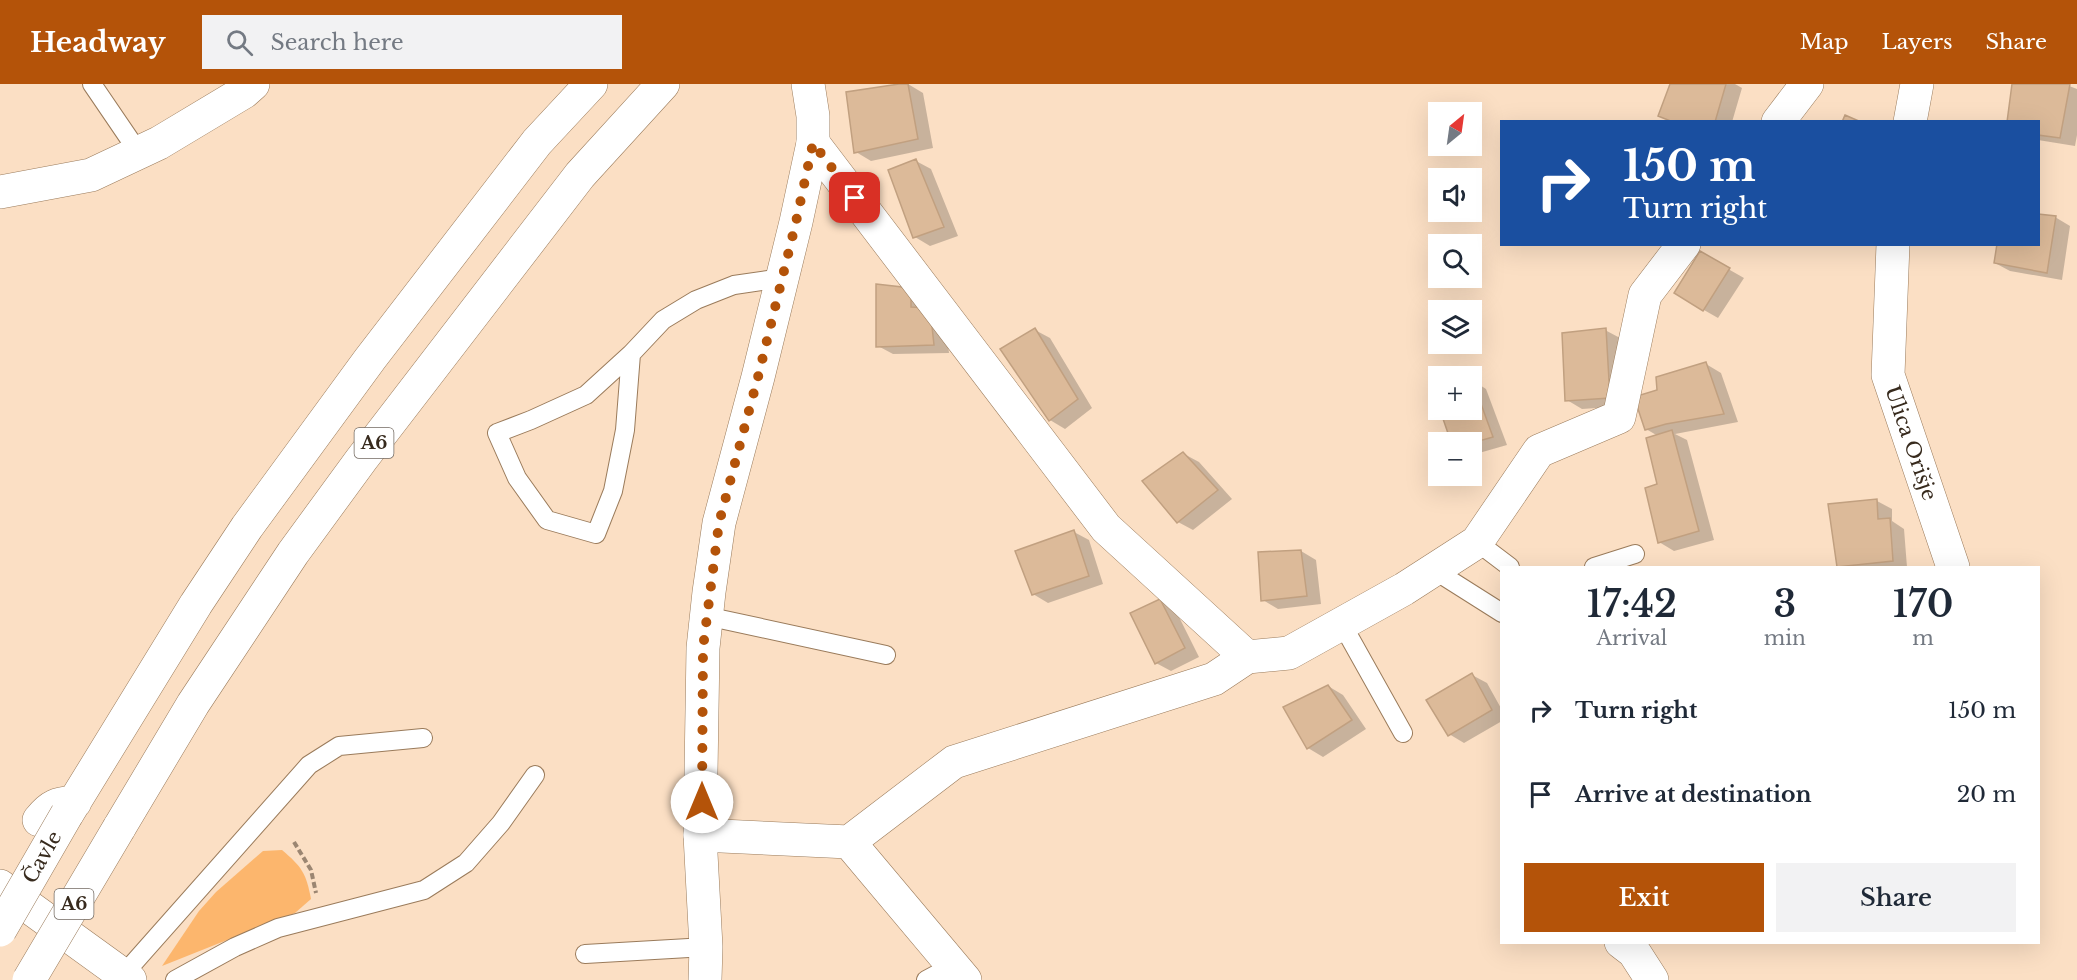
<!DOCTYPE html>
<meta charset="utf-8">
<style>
:root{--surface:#fff;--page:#f2f2f3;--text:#1f2937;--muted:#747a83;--accent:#b45309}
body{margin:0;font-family:"Libre Baskerville",serif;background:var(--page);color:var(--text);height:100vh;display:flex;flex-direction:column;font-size:22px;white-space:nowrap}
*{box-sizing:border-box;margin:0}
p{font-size:20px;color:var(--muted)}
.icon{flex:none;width:33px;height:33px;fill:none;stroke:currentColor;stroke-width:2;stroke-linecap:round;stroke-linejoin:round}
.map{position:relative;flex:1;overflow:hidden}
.panel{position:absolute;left:1500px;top:482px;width:540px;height:378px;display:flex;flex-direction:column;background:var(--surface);border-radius:0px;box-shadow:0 6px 24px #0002}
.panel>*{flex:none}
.guide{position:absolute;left:1500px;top:36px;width:540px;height:126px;border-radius:0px;box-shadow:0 6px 24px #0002;background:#1a4fa0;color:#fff;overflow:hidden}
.needle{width:39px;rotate:29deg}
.tools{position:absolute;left:1428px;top:18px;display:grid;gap:12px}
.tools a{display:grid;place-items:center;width:54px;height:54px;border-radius:0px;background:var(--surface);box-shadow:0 6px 24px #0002;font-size:30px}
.pin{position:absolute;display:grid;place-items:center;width:51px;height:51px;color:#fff;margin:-26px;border-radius:12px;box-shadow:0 3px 9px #0006}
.me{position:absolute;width:66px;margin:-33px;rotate:0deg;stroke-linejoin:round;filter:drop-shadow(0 0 4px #0008)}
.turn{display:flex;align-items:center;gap:21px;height:126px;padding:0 24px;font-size:27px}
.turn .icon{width:78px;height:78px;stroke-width:2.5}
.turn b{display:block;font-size:42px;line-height:51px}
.eta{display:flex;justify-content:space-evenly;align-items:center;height:102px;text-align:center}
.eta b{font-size:36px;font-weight:600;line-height:42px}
.primary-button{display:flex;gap:12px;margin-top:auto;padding:12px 24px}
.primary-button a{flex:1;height:69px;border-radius:0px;background:var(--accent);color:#fff;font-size:24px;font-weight:600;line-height:69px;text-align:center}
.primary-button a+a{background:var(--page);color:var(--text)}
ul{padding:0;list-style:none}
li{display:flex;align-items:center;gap:18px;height:84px;padding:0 24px}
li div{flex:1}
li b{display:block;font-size:22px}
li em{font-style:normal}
header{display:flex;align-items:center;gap:36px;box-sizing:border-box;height:84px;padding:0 30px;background:var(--accent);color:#fff}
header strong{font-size:28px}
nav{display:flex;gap:33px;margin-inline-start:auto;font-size:21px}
.search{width:420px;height:54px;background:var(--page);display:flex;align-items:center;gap:15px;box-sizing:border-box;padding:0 21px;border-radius:0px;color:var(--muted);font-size:22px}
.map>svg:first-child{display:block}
.green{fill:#fcb66d}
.shadow{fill:#0003}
.building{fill:#dcba99;stroke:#c1a080;stroke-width:1.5}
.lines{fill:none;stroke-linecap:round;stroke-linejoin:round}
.service-casing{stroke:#9a7b5b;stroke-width:20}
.minor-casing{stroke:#9a7b5b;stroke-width:34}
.tertiary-casing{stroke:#9a7b5b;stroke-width:34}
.motorway-casing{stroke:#9a7b5b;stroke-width:34}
.path{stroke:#9b8672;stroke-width:4;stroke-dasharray:6 3;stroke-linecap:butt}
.service{stroke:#fff;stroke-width:18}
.minor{stroke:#fff;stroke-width:33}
.tertiary{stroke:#fff;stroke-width:33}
.motorway{stroke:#fff;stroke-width:33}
.motorway-bridge-casing{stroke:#9a7b5b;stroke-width:34;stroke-linecap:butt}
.motorway-bridge{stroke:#fff;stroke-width:33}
.route{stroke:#b45309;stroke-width:10;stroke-dasharray:0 18}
.labels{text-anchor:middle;stroke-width:4.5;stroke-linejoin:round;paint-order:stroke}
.shield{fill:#fff;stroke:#736a61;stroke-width:1.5}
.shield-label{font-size:18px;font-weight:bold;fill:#372a1d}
.street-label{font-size:20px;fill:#372a1d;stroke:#fff}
</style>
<header>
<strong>Headway</strong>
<div class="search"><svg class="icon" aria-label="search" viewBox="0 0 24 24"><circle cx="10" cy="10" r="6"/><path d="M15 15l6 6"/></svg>Search here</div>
<nav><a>Map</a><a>Layers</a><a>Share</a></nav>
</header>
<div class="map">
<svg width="2077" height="896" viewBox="0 0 2077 896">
<rect width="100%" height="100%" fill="#fbdfc4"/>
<path class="green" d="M282,766C302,783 306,789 311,815L295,829L162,882L199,827L216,808L263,767Z"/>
<path class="shadow" d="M908,0L923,9L933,64L871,77L856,68Z
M1672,0H1735L1742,4L1732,38H1671L1660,31Z
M2013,0H2064L2077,5V51L2075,62L2038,56V38Z
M916,77L931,85L958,152L930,162L915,153Z
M2055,133L2070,142L2062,196L2010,187L1995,179L2038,160Z
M1700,169L1744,194L1718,234L1704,226Z
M911,206L945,234L949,269L893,270L878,262Z
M1035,246L1050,254L1092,324L1065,345L1050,336Z
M1605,246L1620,254L1625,322L1582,325L1567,316Z
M1706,280L1721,289L1738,338L1675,350L1687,356L1714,456L1674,467L1659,458L1658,352L1646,345L1659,307Z
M1472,296L1486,305L1507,361L1472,371V358H1452L1441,326H1472Z
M1184,370L1199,378L1232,415L1193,446L1178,438Z
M1877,417L1892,425V437L1904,445L1907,483L1838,482Z
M1074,448L1089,456L1103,500L1048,519L1033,510Z
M1301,467L1316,476L1321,520L1278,525L1263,516Z
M1160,517L1175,525L1199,573L1171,587L1156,579Z
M1472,591L1487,599L1502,626V637L1464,659L1449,650Z
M1328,602L1343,611L1366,645L1323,673L1308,664L1285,624Z"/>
<path class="building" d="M899,0H908L918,55L854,69L846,8Z
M1670,0H1726L1715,38H1673L1658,32Z
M2012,0H2070L2060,54L2038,51V38H2007Z
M1845,31L1861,38H1842Z
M916,75L944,143L913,154L888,86Z
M2038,130L2056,132L2047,189L1994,179L1997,160H2038Z
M1700,167L1730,184L1703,227L1674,209Z
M876,200L911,204V223L930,224L934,261L876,263Z
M1035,244L1078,315L1049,337L1000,265Z
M1606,244L1610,314L1565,317L1562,249Z
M1706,278L1724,330L1666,340L1645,346L1634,313L1657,306L1656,293Z
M1472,295L1493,353L1472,359L1451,358L1440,326H1472Z
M1672,346L1699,447L1658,459L1645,404L1657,400L1646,354Z
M1183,368L1218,406L1177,439L1142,397Z
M1877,415L1878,435L1890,434L1893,477L1837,483L1828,420Z
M1074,446L1089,492L1032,511L1015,467Z
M1301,466L1307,512L1261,517L1258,468Z
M1160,515L1185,564L1155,580L1130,529Z
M1472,589L1492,626L1448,652L1426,616Z
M1328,601L1352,636L1307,665L1283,623Z"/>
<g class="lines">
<defs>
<path id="service" d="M92,0L139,69
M631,270L625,346L613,407L596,450L547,436L517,394L497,349L531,336L586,311L631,270L663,236L696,216L734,201L782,194
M1477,458L1510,483
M1594,483L1635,470
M1434,486L1502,529
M706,532L886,571
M1342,540L1403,649
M585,870L706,863
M123,891L309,681L339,662L423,654
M175,896L235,863L278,844L424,806L466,779L501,739L535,691
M926,896L954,881"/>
<path id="minor" d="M1778,38L1807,0
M1910,38L1917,0
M813,59L1106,444L1247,573L1289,569L1404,505L1477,458L1539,367L1619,333L1645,211L1684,160
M0,108L91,91L159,59L244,8L253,0
M1893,160L1888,291L1953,483
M700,751L849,758L954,678L1214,595L1247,573
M849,758L965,896
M0,802L130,896
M1621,858L1634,868L1652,896"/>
<path id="tertiary" d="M705,896L706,863L700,751L703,564L709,508L719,439L758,293L796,138L813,59V32L808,0"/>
<path id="motorway" d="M67,730L196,520L247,443L370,275L537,58L591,0
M39,736C51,721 56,720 75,718
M119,744L193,620L293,469L361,376L580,91L663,0"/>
</defs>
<use href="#service" class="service-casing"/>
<use href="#minor" class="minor-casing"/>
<use href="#tertiary" class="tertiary-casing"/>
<use href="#motorway" class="motorway-casing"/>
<path class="path" d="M294,758L311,786L316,809"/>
<use href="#service" class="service"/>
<use href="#minor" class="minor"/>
<use href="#tertiary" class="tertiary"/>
<use href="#motorway" class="motorway"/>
<defs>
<path id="motorway-bridge" d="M0,846L67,730
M29,896L119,744"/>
</defs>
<use href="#motorway-bridge" class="motorway-bridge-casing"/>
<use href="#motorway-bridge" class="motorway-bridge"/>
</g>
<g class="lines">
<path class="route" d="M702,718L703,564L719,439L758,293L796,138L813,59L855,114"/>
</g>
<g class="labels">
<g class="shield">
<rect x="354.5" y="344" width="39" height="30" rx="4.5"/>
<rect x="54.5" y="805" width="39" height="30" rx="4.5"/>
</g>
<g class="shield-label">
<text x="374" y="365">A6</text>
<text x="74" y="826">A6</text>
</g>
<g class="street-label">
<text transform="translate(1911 359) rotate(71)" y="7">Ulica Orišje</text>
<text transform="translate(42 773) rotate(-60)" y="7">Čavle</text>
</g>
</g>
</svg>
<div class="tools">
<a><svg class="needle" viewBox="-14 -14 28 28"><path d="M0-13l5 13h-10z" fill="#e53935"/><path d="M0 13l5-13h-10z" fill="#747a83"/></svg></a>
<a><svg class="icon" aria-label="sound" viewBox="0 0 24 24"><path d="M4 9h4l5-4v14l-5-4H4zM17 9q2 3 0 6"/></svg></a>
<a><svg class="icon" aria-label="search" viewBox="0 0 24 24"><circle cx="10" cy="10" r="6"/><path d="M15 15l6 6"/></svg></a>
<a><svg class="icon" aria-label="layers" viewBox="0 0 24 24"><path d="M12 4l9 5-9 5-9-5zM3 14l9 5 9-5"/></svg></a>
<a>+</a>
<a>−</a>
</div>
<div class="pin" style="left:855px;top:114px;background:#d93025"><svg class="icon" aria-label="arrive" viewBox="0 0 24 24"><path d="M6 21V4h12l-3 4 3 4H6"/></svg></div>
<svg class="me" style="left:702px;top:718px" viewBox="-20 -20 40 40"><circle r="19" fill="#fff"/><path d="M0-13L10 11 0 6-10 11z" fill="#b45309"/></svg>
<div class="guide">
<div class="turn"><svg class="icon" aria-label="right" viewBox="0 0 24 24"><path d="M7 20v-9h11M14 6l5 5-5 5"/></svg><div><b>150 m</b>Turn right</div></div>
</div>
<section class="panel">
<div class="eta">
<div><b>17:42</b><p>Arrival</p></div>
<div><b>3</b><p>min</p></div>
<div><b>170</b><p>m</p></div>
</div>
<ul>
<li><svg class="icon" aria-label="right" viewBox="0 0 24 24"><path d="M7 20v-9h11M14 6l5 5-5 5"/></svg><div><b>Turn right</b></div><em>150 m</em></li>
<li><svg class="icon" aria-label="arrive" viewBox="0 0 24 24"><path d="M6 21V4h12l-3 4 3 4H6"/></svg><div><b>Arrive at destination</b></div><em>20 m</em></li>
</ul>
<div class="primary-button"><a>Exit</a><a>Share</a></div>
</section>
</div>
